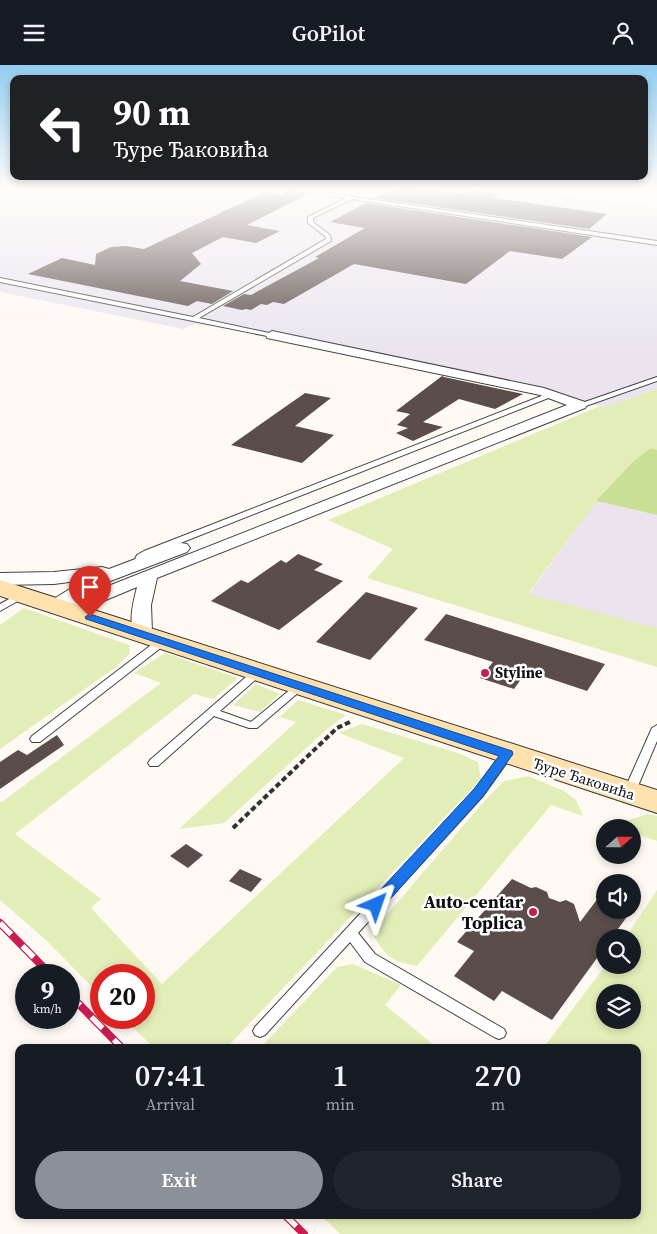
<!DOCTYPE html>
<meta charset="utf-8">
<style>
:root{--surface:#171b24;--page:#20242c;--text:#f1f3f6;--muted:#9ea1a6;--accent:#8c9099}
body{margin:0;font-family:"Source Serif 4",serif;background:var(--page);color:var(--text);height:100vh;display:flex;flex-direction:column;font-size:19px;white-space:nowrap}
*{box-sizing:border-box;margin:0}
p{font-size:16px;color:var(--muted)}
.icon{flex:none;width:28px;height:28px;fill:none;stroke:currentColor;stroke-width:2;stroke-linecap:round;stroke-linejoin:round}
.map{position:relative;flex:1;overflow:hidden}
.side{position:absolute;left:15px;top:979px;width:626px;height:175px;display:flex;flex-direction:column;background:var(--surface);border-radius:10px;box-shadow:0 2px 8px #0003}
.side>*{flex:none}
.hud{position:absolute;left:10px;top:10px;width:638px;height:105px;border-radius:10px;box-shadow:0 2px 8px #0003;background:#202124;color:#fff;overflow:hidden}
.needle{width:32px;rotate:69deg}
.tools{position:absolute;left:596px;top:754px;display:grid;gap:10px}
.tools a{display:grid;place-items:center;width:45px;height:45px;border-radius:50%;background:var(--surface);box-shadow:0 2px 8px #0003;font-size:25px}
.speed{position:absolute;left:15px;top:899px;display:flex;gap:10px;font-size:25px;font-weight:700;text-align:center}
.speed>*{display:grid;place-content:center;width:65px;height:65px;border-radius:50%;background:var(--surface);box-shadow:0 2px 8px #0003;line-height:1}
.speed small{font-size:12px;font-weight:400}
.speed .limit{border:8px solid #d22;background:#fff;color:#111}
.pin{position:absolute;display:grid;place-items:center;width:42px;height:42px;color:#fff;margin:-51px -21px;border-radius:50% 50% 50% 0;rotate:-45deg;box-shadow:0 0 5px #0007}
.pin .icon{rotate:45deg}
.me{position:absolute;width:55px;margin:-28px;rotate:43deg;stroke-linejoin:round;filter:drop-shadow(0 0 4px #0008)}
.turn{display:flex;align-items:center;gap:18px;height:105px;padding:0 20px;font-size:22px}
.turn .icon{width:65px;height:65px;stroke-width:2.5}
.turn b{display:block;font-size:35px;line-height:42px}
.eta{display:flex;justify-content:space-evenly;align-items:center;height:85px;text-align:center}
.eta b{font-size:30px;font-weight:600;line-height:35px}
.action{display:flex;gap:10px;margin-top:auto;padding:10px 20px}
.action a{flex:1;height:58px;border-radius:30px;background:var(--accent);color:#fff;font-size:20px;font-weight:600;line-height:58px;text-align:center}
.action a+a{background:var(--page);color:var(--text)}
header{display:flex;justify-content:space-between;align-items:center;height:65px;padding:0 20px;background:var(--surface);font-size:22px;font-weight:600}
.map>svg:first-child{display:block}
.industrial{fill:#ebe4ef}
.green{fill:#e2edb8;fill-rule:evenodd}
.forest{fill:#cadf96}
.building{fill:#5a4d4b}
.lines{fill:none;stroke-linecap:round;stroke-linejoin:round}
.lane-casing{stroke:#434343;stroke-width:2}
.street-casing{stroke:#434343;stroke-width:2}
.secondary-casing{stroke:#323232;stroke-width:2}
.path{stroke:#323232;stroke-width:4;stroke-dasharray:5.5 3;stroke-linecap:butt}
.lane{fill:#fff;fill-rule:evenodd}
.street{fill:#fff;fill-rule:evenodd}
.secondary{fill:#ffe1ae;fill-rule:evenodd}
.rail-casing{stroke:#cb1c52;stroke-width:8}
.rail{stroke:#fff;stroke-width:5.5;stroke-dasharray:16;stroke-linecap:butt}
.route{fill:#1a73e8;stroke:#114b97}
.poi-dot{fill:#cb1c52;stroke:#fff;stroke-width:2}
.labels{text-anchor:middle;stroke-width:5;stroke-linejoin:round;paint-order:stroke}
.poi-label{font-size:15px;font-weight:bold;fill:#101010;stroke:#fff;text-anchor:start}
.street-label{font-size:15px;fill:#101010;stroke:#fff}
.near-poi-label{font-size:18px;font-weight:bold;fill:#101010;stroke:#fff;text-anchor:end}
</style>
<header><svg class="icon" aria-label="menu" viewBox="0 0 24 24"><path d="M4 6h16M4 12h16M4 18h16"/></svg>GoPilot<svg class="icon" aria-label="person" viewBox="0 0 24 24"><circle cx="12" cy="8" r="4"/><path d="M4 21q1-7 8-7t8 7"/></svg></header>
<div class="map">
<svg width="657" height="1169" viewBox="0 0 657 1169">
<rect width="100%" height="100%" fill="#fff9f3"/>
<path class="industrial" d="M0,123H511L657,143V324L605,342L413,303L249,267L194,259L184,264L0,227Z
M596,436L657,450V563L528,530Z"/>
<path class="green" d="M657,324V385L651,383C601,424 566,478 528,529L657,563V602L367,513L393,484L328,455L600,341L605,342Z
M24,543L129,580L130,588L116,602L0,684V560Z
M165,588L238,613L213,634L194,629L15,769L101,834L91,843L162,919L404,693L339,668L362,659L458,688L478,697L481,714L230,979L234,982H153L123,953L144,952V910H101V931L46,875L0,835V736L2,737L161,618L134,608Z
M256,619L280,629L260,647L233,640Z
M298,635L346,650L327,664L224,758L179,764L296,657L280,652Z
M528,711L564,726L576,735L583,751L551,740L417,901C391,896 384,891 372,867L488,732L504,716Z
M647,749L657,751V776L633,768L632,762H620L629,755Z
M657,825V1169H340L321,1150H638V982H544L606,900H632V872H626ZM605,928H632V955H605Z
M353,899L401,920L385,940L436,982H261L337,902Z"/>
<path class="forest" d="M651,383L657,385V450L596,436L634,396Z"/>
<path class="building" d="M285,123H291L295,127L308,129L247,160L280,166L256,178L223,172L192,188L201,199L180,216L233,226L212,239L197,236L188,241L28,209L62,193L95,200L96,189L111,182L126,181L144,184L265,127L284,130Z
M395,123H423L465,129L471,125L499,129L493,133L607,149L589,164L375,133Z
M366,138L592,172L562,194L510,186L466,219L354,199L284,239L273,237L267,240L261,239L251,245L246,244L242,245L223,241L244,229L251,230L319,193L315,192L365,163L330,157Z
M442,311L444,312L523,329L495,344L459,334L423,357L443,362L413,376L396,368L408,363L397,360L410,349L396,346Z
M305,328L331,333L295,361L334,370L302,398L231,380Z
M298,489L323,499L314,505L343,516L279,565L211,536L241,515L248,518L281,495L286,498Z
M366,527L418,543L370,595L316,577Z
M446,549L605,599L587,626L527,606L514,624L480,613L493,597L424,575Z
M57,670L64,680L0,724V697L18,685L27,690Z
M186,779L203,790L188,803L170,791Z
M240,804L262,814L251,827L229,816Z
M512,814L531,823L536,822L547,827L549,833L560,837L566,835L574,839L580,857L605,824V845H632L612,872H605V882L552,955L502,926L494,936L454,911L474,886L457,877Z"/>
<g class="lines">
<defs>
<path id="lane" d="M293,123L657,176V180L352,134L313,153V157L330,170L331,176L199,253L274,269L275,270L272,272L0,217V213L193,252L326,174V172L308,158V152L346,133L295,125Z
M657,312V316L583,342L576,340Z
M549,328L556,330L150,490L144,493L141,501H135L133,499L137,490L144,486Z
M22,527L25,528L27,530L25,532L0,546V539Z
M163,573L168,576L167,578L40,677H32L30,674L32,671L159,574Z
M258,604L263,607L262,609L220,646L251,657L297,619L301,618L306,621L257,663H249L214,651L158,701H150L148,698L150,695L254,605Z
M657,660V676L635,728L633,731H625L623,728L652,663Z
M507,685L511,686L513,689L483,731L358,868L375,889L504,964L506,968L504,972L499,974L494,972L365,897L350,877L265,970L260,972L255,970L253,966L255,962L475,725L503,686Z"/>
<path id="street" d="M272,266L544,323L585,337L587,340L585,343L157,513L151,540L152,567L154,570L151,574L144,576L137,574C127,560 133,538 137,522L96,539L79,550L72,552L65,550L63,545L56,547L49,545L46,541L49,537L84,515L54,519L0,520V508L54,507L102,502L109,504L175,479L181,478L187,479L190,483L187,487L105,518L88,529L567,340L540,330L267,273L266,270Z"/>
<path id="secondary" d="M0,515L657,725V748L0,531Z"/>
</defs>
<use href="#lane" class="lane-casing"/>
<use href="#street" class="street-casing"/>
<use href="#secondary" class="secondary-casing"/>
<path class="path" d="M233,763L337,663L352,656"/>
<use href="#lane" class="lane"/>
<use href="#street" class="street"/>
<use href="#secondary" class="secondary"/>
<defs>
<path id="rail" d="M0,858L51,910
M69,929L121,982
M285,1150L304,1169"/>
</defs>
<use href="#rail" class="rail-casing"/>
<use href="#rail" class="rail"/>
</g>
<linearGradient id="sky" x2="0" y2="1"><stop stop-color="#93cdf0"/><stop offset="0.43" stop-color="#fffcfa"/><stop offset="1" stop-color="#fffcfa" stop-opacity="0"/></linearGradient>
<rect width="657" height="286" fill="url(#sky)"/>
<path class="route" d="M90,549L512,686L513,689L483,731L381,844L376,846L370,844L368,840L370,836L474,724L499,691L86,554L85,552Z"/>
<g class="poi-dot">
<circle cx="485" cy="608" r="5"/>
<circle cx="533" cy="847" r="5"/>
</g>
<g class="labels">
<g class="poi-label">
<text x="495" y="613">Styline</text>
</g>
<g class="street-label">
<text transform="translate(584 714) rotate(18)" y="5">Ђуре Ђаковића</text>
</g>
<g class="near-poi-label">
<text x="523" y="843">Auto-centar<tspan x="523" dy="21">Toplica</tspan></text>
</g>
</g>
</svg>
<div class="tools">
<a><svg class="needle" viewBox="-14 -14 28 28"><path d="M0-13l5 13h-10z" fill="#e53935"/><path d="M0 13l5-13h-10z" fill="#9ea1a6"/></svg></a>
<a><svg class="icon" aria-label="sound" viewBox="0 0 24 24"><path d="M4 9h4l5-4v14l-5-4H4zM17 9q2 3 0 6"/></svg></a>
<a><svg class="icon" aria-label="search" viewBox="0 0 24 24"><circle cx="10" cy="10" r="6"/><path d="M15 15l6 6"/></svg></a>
<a><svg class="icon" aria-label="layers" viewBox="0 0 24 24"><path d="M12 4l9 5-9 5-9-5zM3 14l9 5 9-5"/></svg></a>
</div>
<div class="speed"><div>9<small>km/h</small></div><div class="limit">20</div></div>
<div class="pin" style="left:90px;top:552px;background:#d93025"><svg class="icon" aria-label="arrive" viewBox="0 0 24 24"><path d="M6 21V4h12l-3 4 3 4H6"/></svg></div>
<svg class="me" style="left:376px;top:840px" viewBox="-20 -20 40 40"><path d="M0-17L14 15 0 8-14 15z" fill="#1a73e8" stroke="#fff" stroke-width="4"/></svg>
<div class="hud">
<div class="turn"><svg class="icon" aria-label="left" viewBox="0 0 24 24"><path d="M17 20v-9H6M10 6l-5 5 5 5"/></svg><div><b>90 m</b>Ђуре Ђаковића</div></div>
</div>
<section class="side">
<div class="eta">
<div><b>07:41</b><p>Arrival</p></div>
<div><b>1</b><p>min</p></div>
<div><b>270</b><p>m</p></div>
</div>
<div class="action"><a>Exit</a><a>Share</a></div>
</section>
</div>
